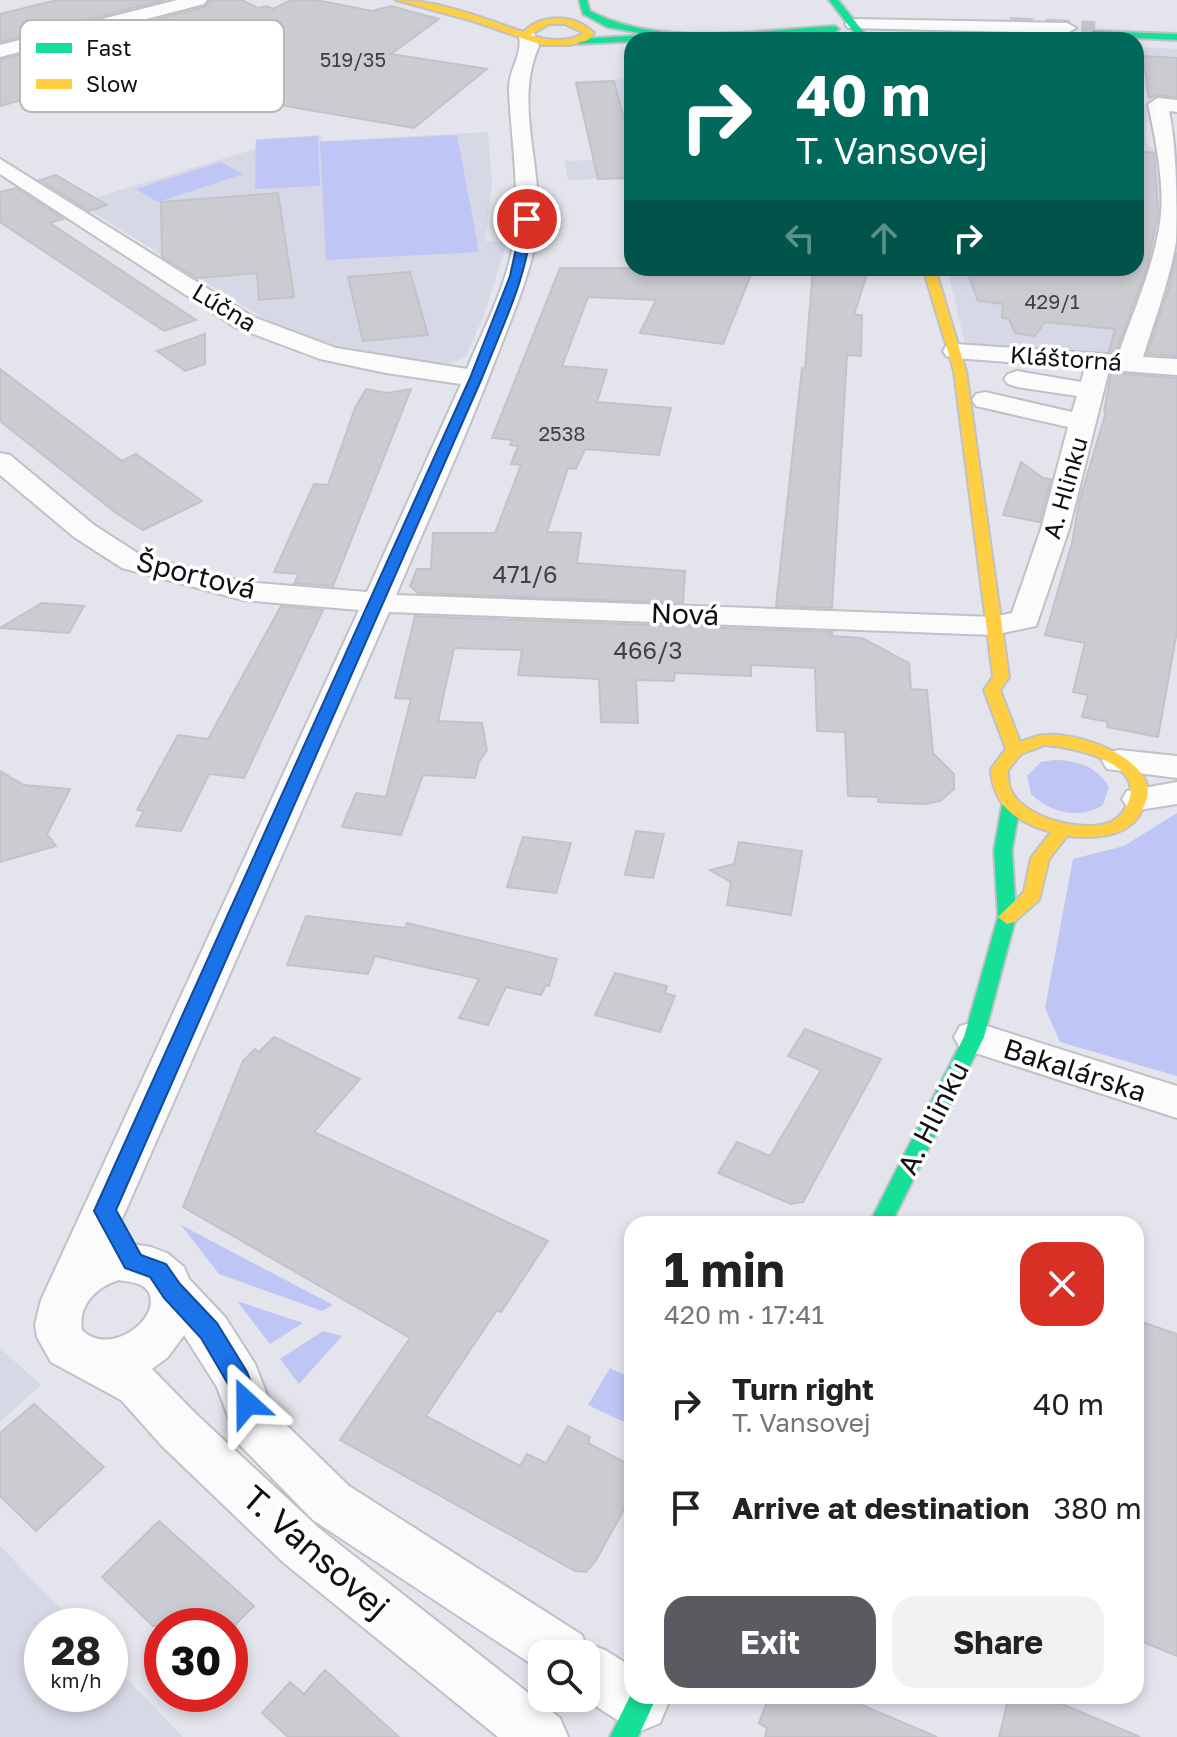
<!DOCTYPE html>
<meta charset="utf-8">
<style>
:root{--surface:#fff;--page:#f2f2f2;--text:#222;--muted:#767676;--accent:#5a5b60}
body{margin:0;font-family:"Golos Text",sans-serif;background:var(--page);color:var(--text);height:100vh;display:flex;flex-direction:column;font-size:30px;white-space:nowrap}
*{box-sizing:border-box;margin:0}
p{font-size:26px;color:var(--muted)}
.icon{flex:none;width:44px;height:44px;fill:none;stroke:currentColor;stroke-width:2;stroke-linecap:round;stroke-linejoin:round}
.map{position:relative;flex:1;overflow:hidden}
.sheet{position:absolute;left:624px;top:1216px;width:520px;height:488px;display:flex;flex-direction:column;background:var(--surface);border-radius:24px;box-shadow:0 4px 12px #0003}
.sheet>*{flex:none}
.top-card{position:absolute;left:624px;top:32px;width:520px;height:244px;border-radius:24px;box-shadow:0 4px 12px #0003;background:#00695c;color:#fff;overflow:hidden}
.buttons{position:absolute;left:528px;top:1640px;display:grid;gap:16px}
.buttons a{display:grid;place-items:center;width:72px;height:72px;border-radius:16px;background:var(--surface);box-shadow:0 4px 12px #0003;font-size:40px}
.speed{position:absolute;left:24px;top:1608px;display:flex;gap:16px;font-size:40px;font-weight:700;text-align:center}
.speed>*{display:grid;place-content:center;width:104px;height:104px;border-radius:50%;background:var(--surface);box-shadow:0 4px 12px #0003;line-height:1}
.speed small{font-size:20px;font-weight:400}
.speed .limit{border:12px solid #d22;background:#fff;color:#111}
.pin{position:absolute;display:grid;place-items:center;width:68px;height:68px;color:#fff;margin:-34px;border:4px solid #fff;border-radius:50%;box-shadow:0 2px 8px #0007}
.me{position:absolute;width:88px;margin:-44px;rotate:336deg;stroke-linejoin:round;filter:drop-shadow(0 0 6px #0008)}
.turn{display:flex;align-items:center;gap:28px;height:168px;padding:0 40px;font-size:36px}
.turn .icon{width:104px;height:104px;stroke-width:2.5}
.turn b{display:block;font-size:56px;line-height:68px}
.lanes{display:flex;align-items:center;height:76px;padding:0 40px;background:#0003;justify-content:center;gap:40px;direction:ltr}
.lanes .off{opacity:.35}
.round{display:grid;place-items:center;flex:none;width:84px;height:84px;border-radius:24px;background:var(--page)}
.head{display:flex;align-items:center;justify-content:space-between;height:136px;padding:0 40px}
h1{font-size:48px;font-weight:700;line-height:60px}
.action{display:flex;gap:16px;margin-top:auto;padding:16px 40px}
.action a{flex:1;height:92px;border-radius:24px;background:var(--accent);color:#fff;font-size:32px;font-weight:700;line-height:92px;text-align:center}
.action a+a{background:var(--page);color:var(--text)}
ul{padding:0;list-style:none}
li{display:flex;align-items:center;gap:24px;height:104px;padding:0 40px}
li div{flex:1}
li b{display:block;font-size:30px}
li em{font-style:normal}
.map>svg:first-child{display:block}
.built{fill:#d6d8e6}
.green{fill:#bfc5f4}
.building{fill:#cbccd1;stroke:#c2c2c8;stroke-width:2}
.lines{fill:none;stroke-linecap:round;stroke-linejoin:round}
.primary-tunnel{stroke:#c4c5cc;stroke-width:24;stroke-dasharray:24 12;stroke-linecap:butt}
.street-casing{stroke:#c0c1c6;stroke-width:4}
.fast-casing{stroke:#c0c1c6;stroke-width:4}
.slow-casing{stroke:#c0c1c6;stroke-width:4}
.street{fill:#fbfbfc;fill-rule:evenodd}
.fast{fill:#16e098;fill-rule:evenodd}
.slow{fill:#ffcf43;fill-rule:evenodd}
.route{fill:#1a73e8;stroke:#114b97;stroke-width:2}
.labels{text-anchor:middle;stroke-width:7;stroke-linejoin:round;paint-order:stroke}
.far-number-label{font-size:20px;fill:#414145}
.far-street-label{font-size:24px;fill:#101014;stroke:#fff}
.number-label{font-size:24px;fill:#414145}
.street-label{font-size:28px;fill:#101014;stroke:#fff}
.near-street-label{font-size:34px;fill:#101014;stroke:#fff}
.key{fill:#fff;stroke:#b7b7b8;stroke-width:2}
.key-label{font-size:22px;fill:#101014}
</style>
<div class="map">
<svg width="1177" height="1737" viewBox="0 0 1177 1737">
<rect width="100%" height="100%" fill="#e4e5ec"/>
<path class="built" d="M1136,47L1177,49V101L1147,98Z
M632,79V178L568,180L564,161L593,160L576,81Z
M1136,104L1147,105L1146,144L1160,154L1161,218L1177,220V362L966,348L947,268H1136Z
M488,132L492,184L485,241L506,242L504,252L484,315L466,356L445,366L353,352L319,343L274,325L78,203L255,149L256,139L321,135L322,141Z
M0,1348L41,1385L0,1422Z
M0,1546L77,1626H42V1694H110V1661L183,1737H0Z"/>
<path class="green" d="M457,135L479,252L326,260L320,142Z
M318,136L320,186L255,189L256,140Z
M221,162L243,174L158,202L136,189Z
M1054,760C1077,760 1097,766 1109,787L1103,805C1079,820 1051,813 1031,794L1027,776L1041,762Z
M1177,813V1076L1060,1042L1045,1008L1073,859L1124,846Z
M181,1225L333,1305L322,1311L219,1274Z
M237,1301L303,1323L270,1344Z
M323,1331L342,1336L299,1384L280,1359Z
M610,1368L632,1378V1426L588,1405Z"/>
<path class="building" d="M57,0H165L0,42V14Z
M210,0H242L258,8L267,6L273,9L291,0H316L372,11L391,6L439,19L391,54L487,69L414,128L291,107L167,79L58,108L37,96L0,106V60L205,7Z
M1143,56L1177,58V97L1158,95L1149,98Z
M614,81L623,116L632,117V178L598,179L576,83Z
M1136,151L1154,153L1158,214L1147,267L1116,352L1109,351L1115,329L1045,322L1035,336L1015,333L1009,319L1002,318L1003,304L978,301L966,268H1136Z
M56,175L107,205L89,211L40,180Z
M16,188L63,219L50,223L196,320L164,331L0,222V192Z
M278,193L294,297L259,300L257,273L197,278L162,257L161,202Z
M1177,252V356L1147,354L1169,287Z
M560,268H693V273L751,275L723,344L640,333L656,300L588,297L562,366L607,370L597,402L671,408L659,455L585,449L576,469L568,468L547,532L581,533L577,563L685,571L683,603L418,593L410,586L417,569H431L433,533H495L521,465L511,464L518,446L510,445L512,440L492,438Z
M813,268H869L854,315H862L861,356L847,355L832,608L776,606L802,368L805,369Z
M410,272L428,335L363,341L348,277Z
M205,334V364L185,371L157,351Z
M0,369L122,461L136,454L202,501L143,530L116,513L0,421Z
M1111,373L1177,378V631L1158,737L1107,727L1108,722L1082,717L1088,695L1073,692L1085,643L1045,635L1072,543L1079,502L1106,412L1104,411Z
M366,389L387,393L411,389L333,586L294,583L299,574L274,572L314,484L328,485L355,408Z
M1021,462L1043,478L1051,479L1040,522L1003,515Z
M42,603L84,606L69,633L0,628Z
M281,606L323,610L244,778L209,774L181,831L136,826L144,811L137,810L178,735L208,739Z
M415,616L832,632V636L862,638L909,663L911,689L927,690L933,753L954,774V789L940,801L924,804L878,802V797L848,796L845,732L817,731L815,668L751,665V676L675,673L674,681L636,680L638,723L601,722L599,679L518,675L522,650L454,648L438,721L482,723L487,750L479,762L475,778L423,775L401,835L342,827L356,793L386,797L411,699L395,698Z
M0,771L24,785L70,789L47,834L56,846L0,862Z
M636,831L664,834L653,878L625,875Z
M523,837L571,843L556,893L507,887Z
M739,842L802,851L791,915L727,905L731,882L710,870L734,864Z
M306,916L405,928L407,923L557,959L549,986L546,985L541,995L506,987L488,1025L459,1018L479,979L375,956L368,974L287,965Z
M615,973L667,986L665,993L675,996L660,1032L595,1015Z
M805,1029L881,1059L803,1202L791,1204L718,1173L737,1142L770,1156L821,1070L788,1056Z
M274,1037L360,1079L314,1132L548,1241L501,1312L497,1310L426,1416L520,1466L527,1454L546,1463L568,1426L590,1437L588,1443L632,1466V1495L595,1562L586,1572L575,1571L340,1440L410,1338L183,1207L243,1061L255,1049L259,1052Z
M1136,1320L1177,1334V1656L1136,1639Z
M34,1404L104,1467L36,1531L0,1496V1433Z
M159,1521L254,1606L234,1626H153L102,1577Z
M325,1670L399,1737H288L262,1713L290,1682L304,1694Z
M769,1696H859L857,1703L937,1737H765L767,1728L759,1723Z
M1009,1696H1043L1140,1737H999Z"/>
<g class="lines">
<path class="primary-tunnel" d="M1009,29L1095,33"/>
<defs>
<path id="street" d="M177,0H207L204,4L0,57V45Z
M854,19L1067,23L1076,28L1067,33L848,28L845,24Z
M528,32L534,33L539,46C511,107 549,179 535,244C527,282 512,317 498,353C467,435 430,515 396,595L993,617L1012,613L1041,529L1068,427L976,406L972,400L976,394L985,392L1072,412L1077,396L1017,387L1008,384L1004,379L1008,374L1017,371L1081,382L1085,368L955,358L946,356L943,351L946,346L955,344L1118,355C1134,310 1156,262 1161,214C1164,181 1155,136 1148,104L1158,98L1177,100V112L1169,111C1177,147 1177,206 1176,242C1169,282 1155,319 1143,357L1177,359V375L1109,370L1069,529L1036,626L993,635L389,612L111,1244L119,1242L151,1247L167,1253L184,1267L189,1279L225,1317L255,1364L274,1413L349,1486L582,1635L585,1643L605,1650L632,1667V1696H665L668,1704L660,1723L641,1731L622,1723L583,1698H586V1654H542V1671L313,1520L238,1443L217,1387L184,1335L168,1357L152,1369L196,1414L320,1529L560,1718L568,1737H498L284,1563L162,1446L121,1400L51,1362L37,1337L35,1325L41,1300L359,610L243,600L122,568L74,537L0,475V453L10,455L94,525L142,556L244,582L367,592L461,384L386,373L320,359L235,327L0,174V159L253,317L336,348L467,369C484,327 509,282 514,237C520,187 511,139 509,90C508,71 523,54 519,37ZM119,1280C128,1282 142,1282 148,1291C164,1318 109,1358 82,1330C78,1305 96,1287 119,1280Z
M1119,750L1177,756V778L1107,769L1102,761L1107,753Z
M1177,782V804L1139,810L1127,807L1122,799L1127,791Z
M974,1022L1177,1086V1118L960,1048L954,1037L960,1026Z"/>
<path id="fast" d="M579,0H587L590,11C660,48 758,30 835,26L839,29L835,32L578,44L575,39L650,35L607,27L583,14Z
M829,0H838L870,40H860Z
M1092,31L1177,34V40L1095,36Z
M1011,799L1020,805L1012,850L1016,917L984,1037L891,1224H869L964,1037L998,917L994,850L1002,805Z
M632,1692V1696H657L638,1737H610Z"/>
<path id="slow" d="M396,0C438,0 483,18 523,32C543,13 574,14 594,33L588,40L571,45H542L473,21ZM549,24H565L584,33C569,43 547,41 530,35Z
M923,268H935L966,371L1009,677L1000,690L1020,742C1028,740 1036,735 1044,735C1074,732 1130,751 1144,778C1150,788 1148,798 1143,808C1131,838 1095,839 1067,836L1049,859L1039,900L1014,922L1007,924L998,917L1024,892L1031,858L1051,832C1017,822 993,807 991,769L1006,749L984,690L993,677L954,371ZM1045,745C1072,747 1146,762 1128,803C1125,810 1120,817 1113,821C1087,835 1020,818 1010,788C1008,783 1008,776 1008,770L1021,754Z"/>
</defs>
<use href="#street" class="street-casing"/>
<use href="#fast" class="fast-casing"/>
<use href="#slow" class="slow-casing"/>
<use href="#street" class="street"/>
<use href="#fast" class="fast"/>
<use href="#slow" class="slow"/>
</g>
<path class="route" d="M523,216L532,219C529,274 502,327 482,378L116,1210L141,1255L166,1264L180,1284L217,1323L247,1372L259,1403L255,1411L247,1414L238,1411L228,1384L201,1338L164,1298L150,1277L125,1268L94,1211L470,378L510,276Z"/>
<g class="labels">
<g class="far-number-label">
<text x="353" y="67">519/35</text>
<text x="1052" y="309">429/1</text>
<text x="562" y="441">2538</text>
</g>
<g class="far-street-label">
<text transform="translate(224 308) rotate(31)" y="8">Lúčna</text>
<text transform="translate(1066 359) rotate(4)" y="8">Kláštorná</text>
<text transform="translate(1066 488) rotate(-74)" y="8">A. Hlinku</text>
</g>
<g class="number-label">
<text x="525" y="583">471/6</text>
<text x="648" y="659">466/3</text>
</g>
<g class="street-label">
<text transform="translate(196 575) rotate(14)" y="10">Športová</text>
<text transform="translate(685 614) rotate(2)" y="10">Nová</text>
<text transform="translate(1075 1070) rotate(18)" y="10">Bakalárska</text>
<text transform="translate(933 1118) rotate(-63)" y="10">A. Hlinku</text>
</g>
<g class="near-street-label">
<text transform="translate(316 1552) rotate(41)" y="12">T. Vansovej</text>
</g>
</g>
<rect x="20" y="20" width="264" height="92" rx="12" class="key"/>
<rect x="36" y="43" width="36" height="10" fill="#16e098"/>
<rect x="36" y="79" width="36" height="10" fill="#ffcf43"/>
<g class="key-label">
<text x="86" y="56">Fast</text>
<text x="86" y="92">Slow</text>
</g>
</svg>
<div class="buttons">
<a><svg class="icon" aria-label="search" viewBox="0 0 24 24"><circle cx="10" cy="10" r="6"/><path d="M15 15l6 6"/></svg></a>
</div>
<div class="speed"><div>28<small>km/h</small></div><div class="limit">30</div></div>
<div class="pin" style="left:527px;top:219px;background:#d93025"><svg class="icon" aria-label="arrive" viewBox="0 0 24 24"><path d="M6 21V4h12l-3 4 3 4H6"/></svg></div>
<svg class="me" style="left:247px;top:1403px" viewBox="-20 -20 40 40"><path d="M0-17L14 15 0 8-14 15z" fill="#1a73e8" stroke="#fff" stroke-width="4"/></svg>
<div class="top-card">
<div class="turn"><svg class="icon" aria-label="right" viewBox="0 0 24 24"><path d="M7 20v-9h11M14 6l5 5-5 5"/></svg><div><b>40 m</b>T. Vansovej</div></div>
<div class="lanes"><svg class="icon off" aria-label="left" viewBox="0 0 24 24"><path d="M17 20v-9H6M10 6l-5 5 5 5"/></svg><svg class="icon off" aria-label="ahead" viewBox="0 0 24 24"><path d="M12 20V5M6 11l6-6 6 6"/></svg><svg class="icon" aria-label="right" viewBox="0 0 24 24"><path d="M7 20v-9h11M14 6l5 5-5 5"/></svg></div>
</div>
<section class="sheet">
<div class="head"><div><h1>1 min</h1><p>420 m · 17:41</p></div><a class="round" style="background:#d93025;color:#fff"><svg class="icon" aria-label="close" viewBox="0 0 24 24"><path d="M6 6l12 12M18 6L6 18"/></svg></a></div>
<ul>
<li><svg class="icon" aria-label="right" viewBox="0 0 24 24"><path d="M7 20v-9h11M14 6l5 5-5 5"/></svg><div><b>Turn right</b><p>T. Vansovej</p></div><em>40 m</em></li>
<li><svg class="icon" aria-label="arrive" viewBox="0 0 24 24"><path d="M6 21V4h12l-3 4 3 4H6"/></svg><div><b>Arrive at destination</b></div><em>380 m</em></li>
</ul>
<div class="action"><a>Exit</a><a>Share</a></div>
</section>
</div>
